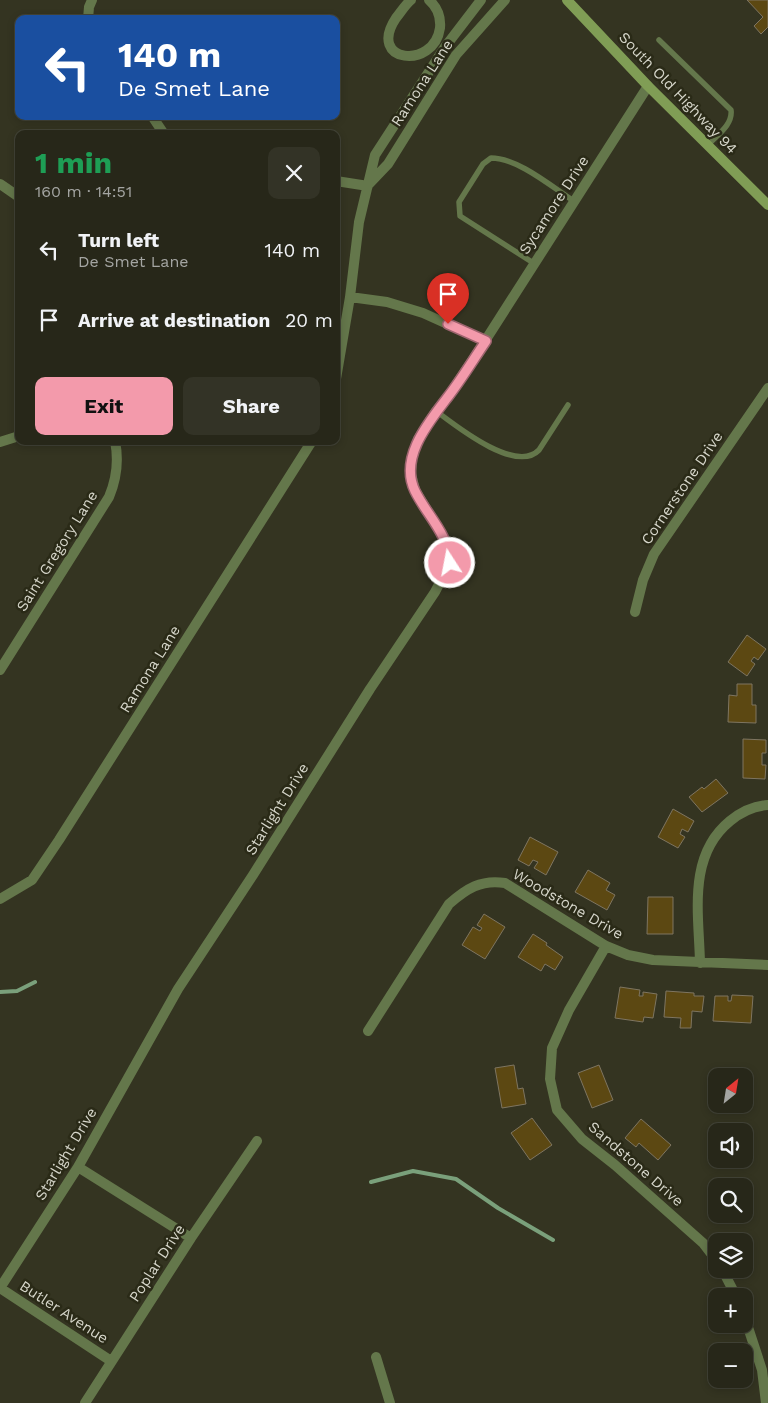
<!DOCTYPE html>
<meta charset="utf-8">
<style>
:root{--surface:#272719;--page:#333326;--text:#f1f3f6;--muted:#a4a5a2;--line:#434438;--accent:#f39aab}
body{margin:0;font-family:"Work Sans",sans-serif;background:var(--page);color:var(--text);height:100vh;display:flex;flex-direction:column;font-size:19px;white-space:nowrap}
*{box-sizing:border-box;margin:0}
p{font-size:16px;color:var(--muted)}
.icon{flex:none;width:28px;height:28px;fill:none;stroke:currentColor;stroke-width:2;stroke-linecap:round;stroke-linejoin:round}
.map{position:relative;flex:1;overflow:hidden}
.sheet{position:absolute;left:15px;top:130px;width:325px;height:315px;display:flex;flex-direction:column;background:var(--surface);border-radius:10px;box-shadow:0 2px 8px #0003,0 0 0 1px var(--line)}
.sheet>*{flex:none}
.banner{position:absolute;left:15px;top:15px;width:325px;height:105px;border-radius:10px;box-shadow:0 2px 8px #0003,0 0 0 1px var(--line);background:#1a4fa0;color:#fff;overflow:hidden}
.needle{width:32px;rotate:30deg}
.tools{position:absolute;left:708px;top:1068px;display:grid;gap:10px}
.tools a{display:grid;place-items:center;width:45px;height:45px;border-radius:10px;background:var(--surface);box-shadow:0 2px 8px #0003,0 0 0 1px var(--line);font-size:25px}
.pin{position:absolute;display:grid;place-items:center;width:42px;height:42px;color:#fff;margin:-51px -21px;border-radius:50% 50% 50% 0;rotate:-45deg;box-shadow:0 0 5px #0007}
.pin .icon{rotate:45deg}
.me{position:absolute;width:55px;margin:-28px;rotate:349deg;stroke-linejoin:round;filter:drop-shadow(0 0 4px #0008)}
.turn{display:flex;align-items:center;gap:18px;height:105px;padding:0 20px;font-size:22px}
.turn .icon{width:65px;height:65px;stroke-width:2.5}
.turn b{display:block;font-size:35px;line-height:42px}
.round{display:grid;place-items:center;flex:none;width:52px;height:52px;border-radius:10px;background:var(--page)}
.head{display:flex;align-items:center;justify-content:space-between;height:85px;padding:0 20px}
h1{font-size:30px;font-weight:700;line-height:38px;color:#1e9e55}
.primary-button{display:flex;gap:10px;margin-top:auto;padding:10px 20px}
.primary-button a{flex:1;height:58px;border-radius:10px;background:var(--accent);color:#111;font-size:20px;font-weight:700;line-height:58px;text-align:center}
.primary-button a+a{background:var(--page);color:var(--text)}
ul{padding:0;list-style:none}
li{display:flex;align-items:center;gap:15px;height:70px;padding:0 20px}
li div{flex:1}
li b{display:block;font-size:19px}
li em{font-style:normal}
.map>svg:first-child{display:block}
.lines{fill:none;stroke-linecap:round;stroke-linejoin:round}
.stream{stroke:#7aa07b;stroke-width:4}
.building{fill:#5c4812;stroke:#7e7561}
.lane{stroke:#64774b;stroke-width:5.5}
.street{stroke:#64774b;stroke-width:10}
.secondary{stroke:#809d55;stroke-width:10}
.route-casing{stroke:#9e646f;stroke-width:12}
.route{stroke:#f39aab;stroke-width:9}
.labels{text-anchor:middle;stroke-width:5;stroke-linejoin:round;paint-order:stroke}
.street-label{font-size:15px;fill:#d5d5c9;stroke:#2a2a17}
</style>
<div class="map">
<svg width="768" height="1403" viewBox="0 0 768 1403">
<rect width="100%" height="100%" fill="#343421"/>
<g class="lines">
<path class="stream" d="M0,992L17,991L35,982
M371,1182L413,1171L456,1179L498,1208L553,1240"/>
</g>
<path class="building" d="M747,0H768V27L761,34L754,26L763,17Z
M747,635L766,649L758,660L754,657L751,661L755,664L747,676L728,662Z
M737,684H752V705H756V723L728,722L729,695L737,696Z
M743,739L766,740V753H762V765H766L765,779L743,778Z
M716,779L728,793L702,812L689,797L702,787L704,789Z
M673,809L694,821L688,832L682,829L680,834L685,837L678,848L658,837Z
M530,837L558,852L546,875L534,868L538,862L533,860L529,866L518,860Z
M588,870L610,883L606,890L615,895L607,910L575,892Z
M648,897H673V934H647Z
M484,914L505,927L485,959L462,945L473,927L480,931L482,928L477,925Z
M533,934L547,943L546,945L563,957L555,970L545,964L541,971L518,957Z
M620,987L640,990L639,996H643V992L657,994L653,1018L644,1017L643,1022L615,1018Z
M666,991L694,993V996H704L702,1012L692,1011L691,1028H680L681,1018L664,1017Z
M732,995L753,996L751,1023L713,1021L715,996H728V1001H731Z
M514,1065L518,1089L523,1088L526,1104L502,1108L495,1068Z
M599,1065L613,1100L592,1108L578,1073Z
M532,1118L552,1145L530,1160L511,1133Z
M641,1119L671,1145L658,1160L639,1143L636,1147L625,1138Z"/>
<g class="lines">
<path class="lane" d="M659,40L731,110C733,125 717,135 708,145
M535,264L460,216L459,202L483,164L491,158C518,158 552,187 575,202
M436,411C456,426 516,474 539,450L568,405"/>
<path class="street" d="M411,0C405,5 401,12 396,18C366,63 434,70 440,28C441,17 437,7 429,0
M88,19L89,7L92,0
M152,116L164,134
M336,181L368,186
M0,184L19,197
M368,185L388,164L456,55L505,0
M350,297L387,302L423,313L485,341
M336,379L350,297L359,222L375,155L445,47L481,0
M0,442L19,436
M635,612L643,580L654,554L768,388
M0,670L109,497C117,478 119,461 115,441
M0,899L32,880L59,840L312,441
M606,946L569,1010L552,1048L550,1079L557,1110L582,1139L615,1165L703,1243L716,1260
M700,963C699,914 687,856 730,821C741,812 753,806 768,805
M368,1031L449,904C466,889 481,879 505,883L606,946L628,955L653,960L768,965
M78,1167L191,1238
M722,1269L736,1296
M0,1288L78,1167L178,989L253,875L370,689L435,592L450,563L449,551L446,541L415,490L411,474L412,458L418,439L436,411L447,398L485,341L648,86
M0,1288L111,1361
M744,1315L762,1370L766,1403
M376,1357L390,1403
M85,1403L191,1238L257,1141"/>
<path class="secondary" d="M567,0L648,86L768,205"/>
</g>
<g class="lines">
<defs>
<path id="route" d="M448,324L486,341C473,360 461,380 447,398C428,423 399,458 415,491C428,517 448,533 450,563"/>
</defs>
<use href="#route" class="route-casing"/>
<use href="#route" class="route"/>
</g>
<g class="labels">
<g class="street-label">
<text transform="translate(422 83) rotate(-57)" y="5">Ramona Lane</text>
<text transform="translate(678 93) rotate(46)" y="5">South Old Highway 94</text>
<text transform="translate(554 205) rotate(-57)" y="5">Sycamore Drive</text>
<text transform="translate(682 488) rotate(-56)" y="5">Cornerstone Drive</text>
<text transform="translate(57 551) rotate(-58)" y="5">Saint Gregory Lane</text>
<text transform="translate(150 669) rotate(-58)" y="5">Ramona Lane</text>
<text transform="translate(277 809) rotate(-58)" y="5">Starlight Drive</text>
<text transform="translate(568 904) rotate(30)" y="5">Woodstone Drive</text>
<text transform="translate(66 1154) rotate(-59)" y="5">Starlight Drive</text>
<text transform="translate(636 1164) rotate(41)" y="5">Sandstone Drive</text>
<text transform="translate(157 1263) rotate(-57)" y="5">Poplar Drive</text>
<text transform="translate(64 1312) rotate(33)" y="5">Butler Avenue</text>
</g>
</g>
</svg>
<div class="tools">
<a><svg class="needle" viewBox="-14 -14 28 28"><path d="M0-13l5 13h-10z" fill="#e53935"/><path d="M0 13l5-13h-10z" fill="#a4a5a2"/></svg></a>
<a><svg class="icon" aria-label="sound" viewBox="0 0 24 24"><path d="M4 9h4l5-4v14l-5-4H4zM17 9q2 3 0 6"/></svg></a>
<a><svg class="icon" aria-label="search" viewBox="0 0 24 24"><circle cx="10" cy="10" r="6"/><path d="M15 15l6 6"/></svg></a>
<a><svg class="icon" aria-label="layers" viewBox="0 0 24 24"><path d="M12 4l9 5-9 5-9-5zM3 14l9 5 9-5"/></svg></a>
<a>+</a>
<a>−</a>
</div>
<div class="pin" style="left:448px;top:324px;background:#d93025"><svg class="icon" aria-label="arrive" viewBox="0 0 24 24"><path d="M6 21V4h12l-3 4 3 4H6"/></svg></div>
<svg class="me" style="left:450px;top:563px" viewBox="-20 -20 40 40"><circle r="17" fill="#f39aab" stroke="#fff" stroke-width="3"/><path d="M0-11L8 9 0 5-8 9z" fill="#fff"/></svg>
<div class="banner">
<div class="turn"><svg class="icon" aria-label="left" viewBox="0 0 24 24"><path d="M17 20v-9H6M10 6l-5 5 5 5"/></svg><div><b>140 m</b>De Smet Lane</div></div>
</div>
<section class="sheet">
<div class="head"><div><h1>1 min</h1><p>160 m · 14:51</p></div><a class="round"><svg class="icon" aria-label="close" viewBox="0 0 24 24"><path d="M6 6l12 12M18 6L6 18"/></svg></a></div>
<ul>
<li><svg class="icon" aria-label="left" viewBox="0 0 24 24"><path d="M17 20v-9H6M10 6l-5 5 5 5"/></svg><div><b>Turn left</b><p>De Smet Lane</p></div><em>140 m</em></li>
<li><svg class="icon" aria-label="arrive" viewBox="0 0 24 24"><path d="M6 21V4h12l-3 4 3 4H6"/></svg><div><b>Arrive at destination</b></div><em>20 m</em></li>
</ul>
<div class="primary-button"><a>Exit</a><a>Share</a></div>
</section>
</div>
